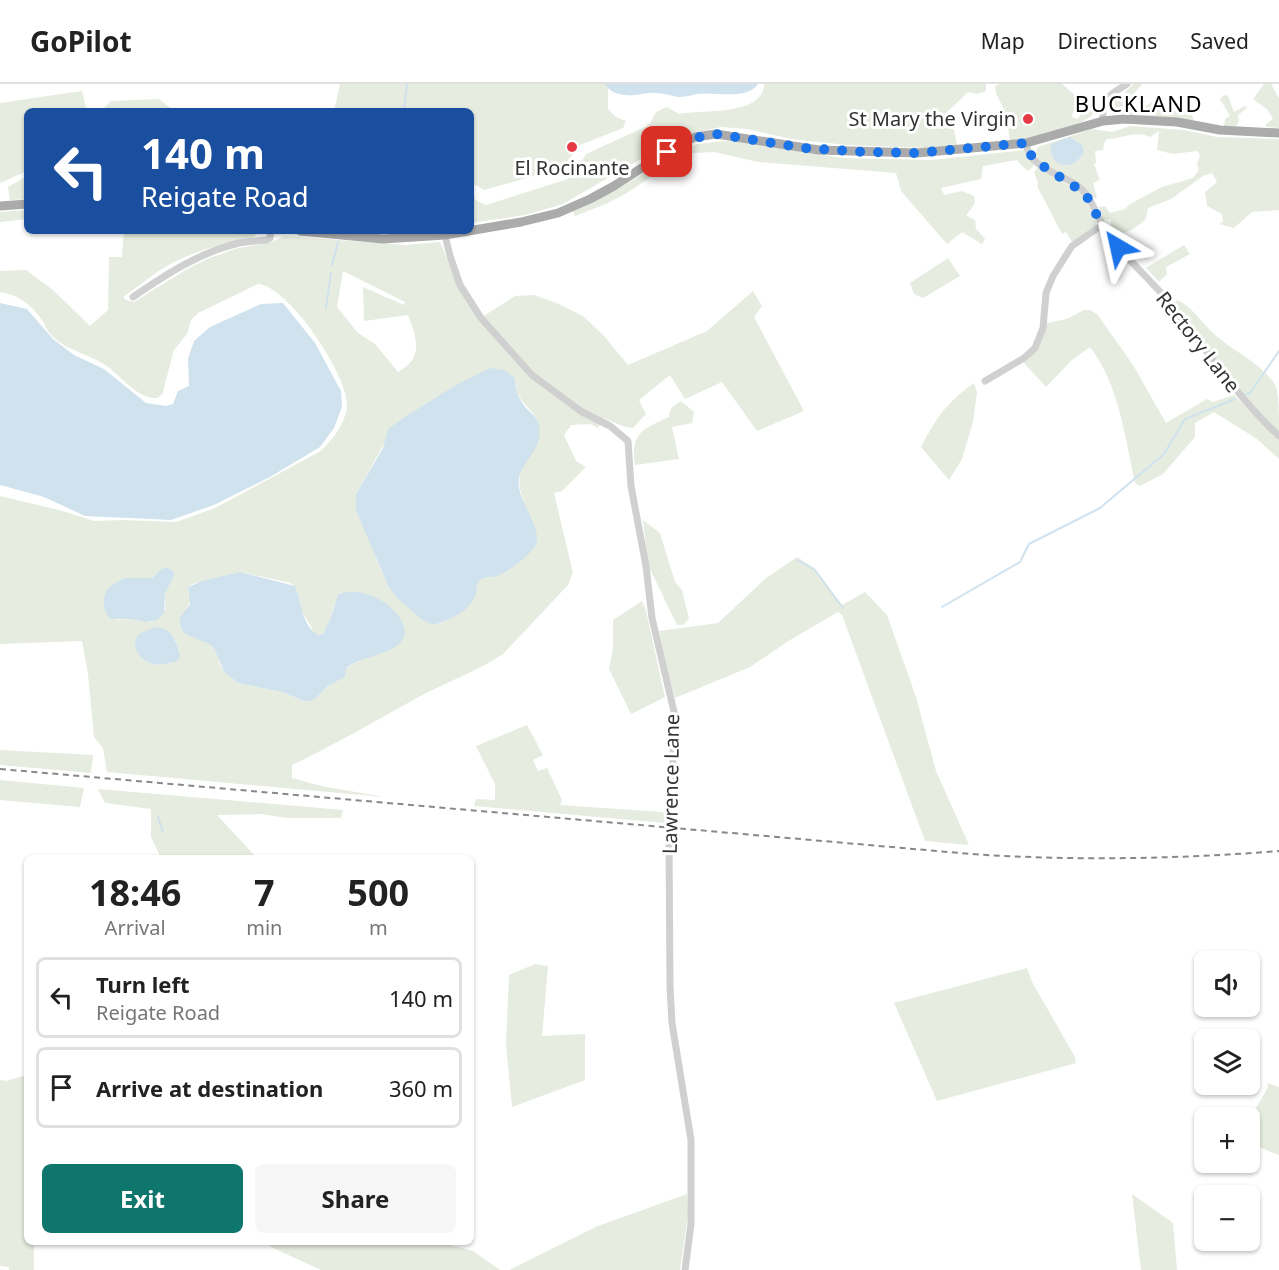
<!DOCTYPE html>
<meta charset="utf-8">
<style>
:root{--surface:#fff;--page:#f6f6f6;--text:#222;--muted:#767676;--line:#e0e0e0;--accent:#0f766e}
body{margin:0;font-family:"Noto Sans",sans-serif;background:var(--page);color:var(--text);height:100vh;display:flex;flex-direction:column;font-size:22px;white-space:nowrap}
*{box-sizing:border-box;margin:0}
p{font-size:20px;color:var(--muted)}
.icon{flex:none;width:33px;height:33px;fill:none;stroke:currentColor;stroke-width:2;stroke-linecap:round;stroke-linejoin:round}
.map{position:relative;flex:1;overflow:hidden}
.sheet{position:absolute;left:24px;top:771px;width:450px;height:390px;display:flex;flex-direction:column;background:var(--surface);border-radius:9px;box-shadow:0 2px 4px #0004}
.sheet>*{flex:none}
.banner{position:absolute;left:24px;top:24px;width:450px;height:126px;border-radius:9px;box-shadow:0 2px 4px #0004;background:#1a4fa0;color:#fff;overflow:hidden}
.controls{position:absolute;left:1194px;top:867px;display:grid;gap:12px}
.controls a{display:grid;place-items:center;width:66px;height:66px;border-radius:9px;background:var(--surface);box-shadow:0 2px 4px #0004;font-size:30px}
.pin{position:absolute;display:grid;place-items:center;width:51px;height:51px;color:#fff;margin:-26px;border-radius:12px;box-shadow:0 3px 9px #0006}
.me{position:absolute;width:66px;margin:-33px;rotate:324deg;stroke-linejoin:round;filter:drop-shadow(0 0 4px #0008)}
.turn{display:flex;align-items:center;gap:21px;height:126px;padding:0 18px;font-size:27px}
.turn .icon{width:78px;height:78px;stroke-width:2.5}
.turn b{display:block;font-size:42px;line-height:51px}
.eta{display:flex;justify-content:space-evenly;align-items:center;height:102px;text-align:center}
.eta b{font-size:36px;font-weight:700;line-height:42px}
.action{display:flex;gap:12px;margin-top:auto;padding:12px 18px}
.action a{flex:1;height:69px;border-radius:9px;background:var(--accent);color:#fff;font-size:24px;font-weight:700;line-height:69px;text-align:center}
.action a+a{background:var(--page);color:var(--text)}
ul{padding:0;list-style:none}
li{display:flex;align-items:center;gap:18px;height:81px;margin:0 12px 9px;padding:0 6px;border:3px solid var(--line);border-radius:9px}
li div{flex:1}
li b{display:block;font-size:22px}
li em{font-style:normal}
header{display:flex;align-items:center;gap:36px;box-sizing:border-box;height:84px;padding:0 30px;background:var(--surface);border-bottom:2px solid var(--line)}
header strong{font-size:28px}
nav{display:flex;gap:33px;margin-inline-start:auto;font-size:21px}
.map>svg:first-child{display:block}
.green{fill:#e6ecdf;fill-rule:evenodd}
.water{fill:#cfe2ee}
.lines{fill:none;stroke-linecap:round;stroke-linejoin:round}
.stream{stroke:#cfe2ee;stroke-width:2}
.minor{stroke:#d0d0d0;stroke-width:7}
.major{stroke:#ababab;stroke-width:9}
.rail{stroke:#888;stroke-width:2;stroke-dasharray:6 4.5;stroke-linecap:butt}
.minor-bridge{stroke:#d0d0d0;stroke-width:7}
.route{stroke:#1a73e8;stroke-width:10;stroke-dasharray:0 18}
.poi-dot{fill:#e63946;stroke:#fff;stroke-width:2}
.labels{text-anchor:middle;stroke-width:6;stroke-linejoin:round;paint-order:stroke}
.poi-label{font-size:20px;fill:#333;stroke:#fff;text-anchor:end}
.street-label{font-size:20px;fill:#333;stroke:#fff}
.quarter-label{font-size:22px;letter-spacing:1.5px;fill:#000;stroke:#fff}
</style>
<header>
<strong>GoPilot</strong>
<nav><a>Map</a><a>Directions</a><a>Saved</a></nav>
</header>
<div class="map">
<svg width="1279" height="1186" viewBox="0 0 1279 1186">
<rect width="100%" height="100%" fill="#fff"/>
<path class="green" d="M340,0H608V25L616,33L626,37L623,44L580,61L562,84L484,106L472,99L475,116L486,121L568,95L573,92L586,70L645,43L650,39L656,28L667,23L679,30C702,25 763,33 764,0H986V7L977,10L968,8L946,29L954,46L957,61L923,64L847,61L791,55L747,45L721,43L673,53L639,76L563,120L525,131L471,139V27H334Z
M1000,0H1062L1084,19L1083,23L1073,28L1072,33L1077,35L1088,23L1094,27L1092,31C1079,44 1029,55 1010,57L1006,30L996,9L995,2Z
M1134,0H1142L1129,16L1131,23C1142,26 1150,20 1158,14L1164,26L1176,27L1180,23V15L1182,14L1189,23L1194,37C1174,35 1125,37 1111,24L1112,16L1120,11L1123,13L1126,11L1125,8Z
M1264,0H1271L1279,14V44L1266,43V40L1273,35L1267,25L1253,15Z
M82,7L87,27H27V87L0,99V19Z
M1224,11L1228,12L1234,28L1245,22L1247,24L1238,31L1239,37L1236,42H1224L1225,35L1230,32L1220,15Z
M159,15L174,27H101L111,17Z
M1130,42L1184,46L1217,53L1279,55V126L1252,128L1234,144L1219,140L1223,138L1222,130L1207,122L1205,108L1217,98L1212,89L1203,92L1171,115L1148,124L1146,135C1137,143 1125,152 1112,149L1109,142L1111,140V135L1103,136L1099,123L1105,122L1110,129L1125,125L1130,120L1162,103L1193,94L1199,86L1197,81L1200,71L1197,67L1173,70L1157,66L1159,47L1150,53C1136,46 1121,55 1107,55L1104,59L1103,66L1095,67L1096,79L1094,80L1100,96L1093,99L1097,114L1095,115L1086,105L1042,79C1036,73 1034,70 1038,63L1092,45L1112,48Z
M724,57L751,59L843,74L931,76L1024,66L1034,80L1032,84L1027,87L1017,76L983,82L981,95L941,104L944,111L961,107L974,112L975,119L966,132L975,136L976,145L985,155L982,160L962,148L947,160L901,107L896,89L758,78L714,68L694,69L667,82L627,109L608,119L575,132L573,127L623,102L680,67L698,60Z
M1038,83L1083,110L1097,137L1096,141L1072,158L1066,148L1062,150L1037,102L1038,99L1034,88Z
M27,92V115L10,116L8,103Z
M27,126V135L0,138V128Z
M124,147H254L256,151L253,154C222,158 178,172 153,191C143,198 134,206 123,213L126,216L134,218L184,187L207,175L238,164L269,159L285,152L406,161L440,158L461,209L479,235L515,212L534,211L559,220L583,232L604,252L628,281L707,247L753,207L762,222L754,233L804,327L757,347L722,298L685,315L670,291L639,316L646,330L633,344C620,344 611,334 598,334L601,339L598,344L590,340L571,341L564,351L576,377L586,383L562,407L554,409L573,489L568,501L503,570C476,588 446,598 417,614C376,636 335,661 292,681V694L321,702L384,713L107,688L103,664L94,653L88,590L82,557L0,560V412L63,427L94,437L123,436L176,438L215,424L319,368C331,359 347,337 347,321C348,292 289,202 258,200L198,229L191,236L187,250L174,266L162,311L157,314C135,315 118,287 100,278C84,269 63,264 51,251C47,247 45,240 41,235C32,221 17,210 0,208V187L26,186L53,206L90,242L108,226L109,173H122ZM343,187L405,218L404,221L363,203L364,237L408,231C417,255 424,274 398,288L375,260L358,249L337,223ZM516,300C518,324 537,323 539,344C540,364 523,372 520,390C516,409 532,436 537,456C526,469 516,485 499,491C493,493 486,492 481,495C475,499 477,506 474,512C466,529 451,536 433,541L388,502L376,474L356,410L385,358ZM170,485L174,492L165,510V526L150,538L130,535L116,536L141,495L152,494L159,487ZM240,488L291,499L297,506L302,527L315,550L321,551L323,550L331,533L335,519L396,561L353,580L346,585L345,593L328,602L316,614L304,617L282,608L238,599L224,588L220,581L217,569L211,561L187,551L186,526L191,515L188,509V503L192,500ZM175,555L179,567L172,579L156,581L150,579Z
M1184,161L1190,170L1166,183L1167,190L1159,198L1146,184Z
M948,174L960,192L923,214L914,210L910,199Z
M1178,216C1194,225 1202,239 1215,251C1234,268 1262,279 1276,302C1279,313 1279,334 1279,348L1239,307L1173,219Z
M1084,226H1090L1097,230L1133,281L1166,339L1207,315L1213,318L1234,311L1279,356V375L1257,355L1214,328L1195,339V353L1163,390L1140,402L1135,399C1125,353 1119,301 1090,263L1072,276L1046,303L1023,278L1038,265L1047,239L1067,235Z
M974,299L977,308L973,338L962,375L949,396L921,363C937,333 946,319 974,299Z
M681,317L694,328L692,339L672,343L679,375L635,381C630,349 643,345 669,333C669,324 674,322 681,317Z
M643,436L660,449L675,498L682,506L689,535L683,541H677L648,481Z
M797,473L814,484L841,520H844L865,508L887,531L916,613L936,687L969,761L925,757L842,531L838,528L790,556L750,583L675,614L666,581L659,547L718,539L765,495Z
M642,517L646,527L665,613L631,630L609,585L613,564V536Z
M527,641L543,671L533,676L538,687L547,684L562,716L560,721L662,728L665,731V739L474,722L476,715L495,716V700L476,662Z
M0,666L93,671L91,689L0,681Z
M0,696L84,704L80,723L0,716Z
M98,705L343,726L341,734H286L262,730L217,731L257,774H161L151,753V725L105,719Z
M535,880L548,882L542,952L585,950V996L512,1023L506,961L509,891Z
M1027,884L1032,898L1075,973L1076,979L937,1017L894,919Z
M27,991V1158H34V1186H9V1183L0,1182V996L6,997Z
M1267,999L1279,1003V1071L1259,1063L1250,1062V1035L1268,1003Z
M687,1110L688,1131L680,1186H509L598,1142Z
M1132,1110L1173,1139L1177,1186H1141Z
M268,1158H439L473,1167L500,1186H321L271,1163Z"/>
<path class="water" d="M605,0H758C746,17 715,7 697,10C691,11 686,13 679,13C671,12 664,9 656,9C645,8 635,13 624,11C616,10 609,7 605,0Z
M1070,53L1082,61L1084,68C1072,90 1048,82 1051,60Z
M0,219L27,225L53,255L74,271L104,285L146,319L166,322L173,320L178,307L189,302L188,275L194,257L210,243L261,220L283,219L315,259L341,307L342,323L334,344L320,363L270,393L214,421L171,436L85,432L44,413L0,401Z
M490,284L504,286L514,293C516,300 516,308 520,315C527,331 543,329 539,354C535,375 513,383 520,408C523,421 542,448 536,460C532,470 507,489 497,492C491,494 485,492 480,496C476,500 477,504 476,509C470,528 450,536 433,541L421,535L397,514L388,502L356,426V410L383,364L388,345L405,333L456,301Z
M166,483L173,487L174,492L165,510L164,529L157,536L146,538L130,535H111L108,532L104,524V515L106,507L112,501L124,494H152L159,487Z
M240,488L295,502C302,517 301,541 318,551L323,550L331,533L338,511C365,495 421,536 400,559C389,570 363,573 349,582L346,585L345,593L328,602L316,614L310,617H304L282,608L238,599L224,588L215,566L211,561L187,551L182,546L180,540V534L190,520L188,503L202,497Z
M156,543C173,545 177,558 180,572L177,577C170,579 160,582 153,580C139,576 129,562 139,550Z"/>
<g class="lines">
<path class="stream" d="M404,27L407,0
M332,181L338,158
M326,224L331,189
M1244,311L1250,309L1279,267
M798,476L815,486L843,524
M942,523L1020,478L1029,460L1100,424L1164,370L1185,335L1235,315
M158,733L163,748"/>
<path class="minor" d="M1103,37C1101,15 1109,11 1127,0
M1026,59C1030,89 1070,89 1086,110C1095,122 1099,138 1108,150C1126,175 1150,195 1169,218C1205,264 1236,312 1279,352
M445,151L450,172L460,201L481,234L532,291L582,328L610,342L628,357L631,402L646,482L652,534L675,632L670,740
M133,213C165,191 200,168 239,159C248,157 258,157 267,156L270,154L271,147
M985,297L1024,274L1035,264L1043,244L1046,209L1053,192L1072,162L1102,141
M669,754L670,903L672,939L691,1056V1140L685,1186"/>
<path class="major" d="M0,122L27,120
M300,147L383,155L445,151L521,138L558,129L590,115L614,102L674,63L695,53L716,50L819,66L917,69L1026,59L1103,37L1124,35L1177,38L1220,46L1279,49"/>
<path class="rail" d="M0,685L971,770C1074,777 1176,775 1279,767"/>
<path class="minor-bridge" d="M669,754L670,740"/>
</g>
<g class="lines">
<path class="route" d="M667,68L695,54L716,50L804,64L863,68L917,69L1026,59L1027,65L1035,77L1085,109L1102,141L1118,163"/>
</g>
<g class="poi-dot">
<circle cx="1028" cy="35" r="6"/>
<circle cx="572" cy="63" r="6"/>
</g>
<g class="labels">
<g class="poi-label">
<text x="1016" y="42">St Mary the Virgin</text>
<text x="572" y="91" text-anchor="middle">El Rocinante</text>
</g>
<g class="street-label">
<text transform="translate(1198 258) rotate(52)" y="7">Rectory Lane</text>
<text transform="translate(671 700) rotate(-89)" y="7">Lawrence Lane</text>
</g>
<g class="quarter-label">
<text x="1139" y="28">BUCKLAND</text>
</g>
</g>
</svg>
<div class="controls">
<a><svg class="icon" aria-label="sound" viewBox="0 0 24 24"><path d="M4 9h4l5-4v14l-5-4H4zM17 9q2 3 0 6"/></svg></a>
<a><svg class="icon" aria-label="layers" viewBox="0 0 24 24"><path d="M12 4l9 5-9 5-9-5zM3 14l9 5 9-5"/></svg></a>
<a>+</a>
<a>−</a>
</div>
<div class="pin" style="left:667px;top:68px;background:#d93025"><svg class="icon" aria-label="arrive" viewBox="0 0 24 24"><path d="M6 21V4h12l-3 4 3 4H6"/></svg></div>
<svg class="me" style="left:1118px;top:163px" viewBox="-20 -20 40 40"><path d="M0-17L14 15 0 8-14 15z" fill="#1a73e8" stroke="#fff" stroke-width="4"/></svg>
<div class="banner">
<div class="turn"><svg class="icon" aria-label="left" viewBox="0 0 24 24"><path d="M17 20v-9H6M10 6l-5 5 5 5"/></svg><div><b>140 m</b>Reigate Road</div></div>
</div>
<section class="sheet">
<div class="eta">
<div><b>18:46</b><p>Arrival</p></div>
<div><b>7</b><p>min</p></div>
<div><b>500</b><p>m</p></div>
</div>
<ul>
<li><svg class="icon" aria-label="left" viewBox="0 0 24 24"><path d="M17 20v-9H6M10 6l-5 5 5 5"/></svg><div><b>Turn left</b><p>Reigate Road</p></div><em>140 m</em></li>
<li><svg class="icon" aria-label="arrive" viewBox="0 0 24 24"><path d="M6 21V4h12l-3 4 3 4H6"/></svg><div><b>Arrive at destination</b></div><em>360 m</em></li>
</ul>
<div class="action"><a>Exit</a><a>Share</a></div>
</section>
</div>
